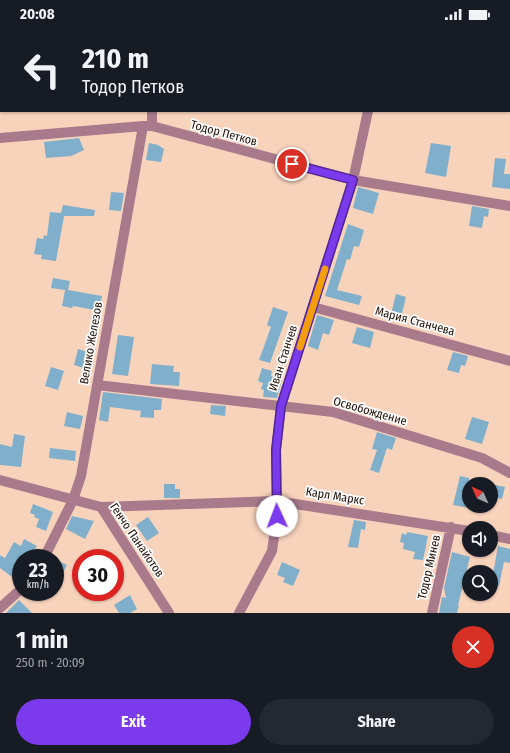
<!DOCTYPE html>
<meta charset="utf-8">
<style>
:root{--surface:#171b24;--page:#242831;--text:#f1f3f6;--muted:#9ea1a6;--accent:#7c3aed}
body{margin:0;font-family:"Fira Sans Condensed",sans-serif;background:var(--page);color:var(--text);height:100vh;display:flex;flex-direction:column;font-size:15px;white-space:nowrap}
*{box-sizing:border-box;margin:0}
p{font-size:13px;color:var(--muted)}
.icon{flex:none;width:22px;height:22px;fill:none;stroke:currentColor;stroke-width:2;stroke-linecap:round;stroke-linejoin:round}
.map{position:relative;height:585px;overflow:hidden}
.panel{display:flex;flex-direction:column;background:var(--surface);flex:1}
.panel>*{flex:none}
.top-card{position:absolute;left:0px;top:0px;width:510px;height:84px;box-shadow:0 1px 3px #0004;background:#171b24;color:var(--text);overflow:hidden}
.needle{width:26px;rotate:315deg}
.buttons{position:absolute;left:462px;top:449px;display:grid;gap:8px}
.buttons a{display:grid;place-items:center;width:36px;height:36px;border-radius:50%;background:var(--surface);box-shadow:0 1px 3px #0004;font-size:20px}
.speed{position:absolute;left:12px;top:521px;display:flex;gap:8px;font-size:20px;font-weight:700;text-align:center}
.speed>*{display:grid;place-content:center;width:52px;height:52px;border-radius:50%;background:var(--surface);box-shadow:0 1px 3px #0004;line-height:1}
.speed small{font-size:10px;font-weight:400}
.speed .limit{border:6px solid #d22;background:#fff;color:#111}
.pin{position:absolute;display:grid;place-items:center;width:34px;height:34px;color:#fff;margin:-17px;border:2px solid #fff;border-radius:50%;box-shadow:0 1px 4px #0007}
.me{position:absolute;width:44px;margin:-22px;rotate:358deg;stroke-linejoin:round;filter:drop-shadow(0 0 3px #0008)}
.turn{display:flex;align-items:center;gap:14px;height:84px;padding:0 16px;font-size:18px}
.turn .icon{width:52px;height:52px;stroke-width:2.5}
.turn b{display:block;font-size:28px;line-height:34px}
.round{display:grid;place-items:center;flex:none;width:42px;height:42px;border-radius:21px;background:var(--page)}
.headline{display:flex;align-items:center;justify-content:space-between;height:68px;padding:0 16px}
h1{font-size:24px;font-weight:700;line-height:30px}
.action{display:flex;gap:8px;margin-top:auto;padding:8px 16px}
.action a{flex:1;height:46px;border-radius:24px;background:var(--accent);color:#fff;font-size:16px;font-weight:700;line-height:46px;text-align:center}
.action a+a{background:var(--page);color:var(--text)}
.status{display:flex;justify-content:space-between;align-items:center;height:28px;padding:0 20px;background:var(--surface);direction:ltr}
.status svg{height:11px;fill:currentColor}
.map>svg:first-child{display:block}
.building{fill:#7fafcb}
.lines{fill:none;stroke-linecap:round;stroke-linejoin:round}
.minor{stroke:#a87a8c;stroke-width:10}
.route-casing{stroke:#51269a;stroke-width:10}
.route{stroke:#7c3aed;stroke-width:7}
.slow{stroke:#f59e0b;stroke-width:7}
.labels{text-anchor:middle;stroke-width:3.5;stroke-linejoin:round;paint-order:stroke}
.street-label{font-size:12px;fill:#201106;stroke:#fdfdfd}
</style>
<div class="status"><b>20:08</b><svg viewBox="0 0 49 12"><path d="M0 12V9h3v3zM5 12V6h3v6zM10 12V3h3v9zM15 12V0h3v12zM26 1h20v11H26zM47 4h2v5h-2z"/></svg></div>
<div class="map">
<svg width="510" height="585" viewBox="0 0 510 585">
<rect width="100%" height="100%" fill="#f8d3bc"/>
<path class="building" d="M79,110L84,122L71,128L46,130L44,114Z
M149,115L158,117L164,121L161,134L146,132Z
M431,115L451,118L446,149L425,145Z
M495,130L506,131L504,146H510V161L492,159Z
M358,159L379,165L373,186L353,180Z
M111,164L124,165L121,183L109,182Z
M63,177L95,182L94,188H64L56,233L41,231L42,227L34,226L37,210L43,211L44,207L47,208L50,184L61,185Z
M472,178L489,181L488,189L484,188L482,200L469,198Z
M348,196L364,202L359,219L354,218L350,232L347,231L337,262L362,268L359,277L325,268Z
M53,250L70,253L68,262L102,268L100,278L96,277L95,282L73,278L72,280L62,278L65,262L51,260Z
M396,266L406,269L401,289L391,286Z
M273,279L288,284L270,335L259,332L271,299L267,297Z
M317,287L334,292L329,307L323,305L318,322L308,318Z
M357,299L374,304L370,320L352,315Z
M118,307L134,309L128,348L112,346Z
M78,321L91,325L87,341L74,337Z
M453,324L468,328L465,338L461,337L459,345L447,342Z
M152,336L174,338L173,344H180L179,358L150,356Z
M51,339L64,343L58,362L45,358Z
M262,340L272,343L271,348L282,352L277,370L263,369L264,362L261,361L263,355L258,353Z
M103,364L162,371L161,382H154V390L140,389L141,383L110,379L108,394L99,392Z
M211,377L226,378L225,388L210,386Z
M67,384L83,388L80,401L64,398Z
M472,389L489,394L482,416L465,411Z
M377,404L396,410L392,422L387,420L379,445L370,442L377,422L372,421Z
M14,406L25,408L21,439L0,437V416L12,419Z
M50,420L76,423L75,433L49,430Z
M460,448L469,450V480L453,477Z
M164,456H175V461H180V470H164Z
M491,456L505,459L502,471L491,468Z
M33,476L53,484L46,503L36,499L39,491L34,489L35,487L30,485Z
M72,488L94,493L85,511L66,501Z
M148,489L159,505L147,513L136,497Z
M354,492L366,494L365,502L361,501L358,520L348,519Z
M407,504L428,508L423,532L413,531L415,524L403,521L404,515L400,514L402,505L406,507Z
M24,511L37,518L35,521L38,522L35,530H21V534L12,549L0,540V527L5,530L14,514L21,518Z
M498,518L510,521V535L504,534L499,558L491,557Z
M452,524L470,529L458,577H459L457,585H439L442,569L446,570L444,560Z
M55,531L67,537L55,560Z
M282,534L300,542L293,558L283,554L285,550L277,547Z
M130,567L137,581L130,585H119L114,577Z
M19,572L32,585H6Z"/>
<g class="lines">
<path class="minor" d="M144,0V1
M442,0L444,1
M15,1V0
M386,1V0
M0,22L1,20
M509,36L510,37
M152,98V83
M0,110L143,98H152L353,152L510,178
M313,279L510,333
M97,357L333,384L482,430L510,445
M0,452L101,479L276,473L469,503
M101,479L169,585
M491,507L510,511
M44,530L73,472L81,448L143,98
M0,580L21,561
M239,585L272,523L277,488L276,422L281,378L353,152L368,83
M432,585L451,499"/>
</g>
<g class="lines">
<defs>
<path id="route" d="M277,488L276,422L281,378L353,152L292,136"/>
</defs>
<use href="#route" class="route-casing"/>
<use href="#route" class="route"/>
<path class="slow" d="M300,319L325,241"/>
</g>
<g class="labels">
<g class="street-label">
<text transform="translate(224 105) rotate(15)" y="4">Тодор Петков</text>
<text transform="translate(415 293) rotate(15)" y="4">Мария Станчева</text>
<text transform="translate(91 315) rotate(-80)" y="4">Велико Железов</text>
<text transform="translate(283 330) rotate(-72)" y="4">Иван Станчев</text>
<text transform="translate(370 383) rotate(16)" y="4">Освобождение</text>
<text transform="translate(335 468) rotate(9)" y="4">Карл Маркс</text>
<text transform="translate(137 512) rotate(56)" y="4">Генчо Панайотов</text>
<text transform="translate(429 539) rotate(-77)" y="4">Тодор Минев</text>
</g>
</g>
</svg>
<div class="buttons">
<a><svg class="needle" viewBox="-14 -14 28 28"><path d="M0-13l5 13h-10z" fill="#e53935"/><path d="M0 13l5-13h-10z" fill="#9ea1a6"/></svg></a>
<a><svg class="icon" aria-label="sound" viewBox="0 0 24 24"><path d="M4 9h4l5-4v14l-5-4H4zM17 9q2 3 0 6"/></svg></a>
<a><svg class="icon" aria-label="search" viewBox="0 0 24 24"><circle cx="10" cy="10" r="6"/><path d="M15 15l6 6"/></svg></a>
</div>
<div class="speed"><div>23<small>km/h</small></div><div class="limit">30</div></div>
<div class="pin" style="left:292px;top:136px;background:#d93025"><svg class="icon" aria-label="arrive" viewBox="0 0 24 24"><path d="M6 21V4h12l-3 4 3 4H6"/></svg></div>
<svg class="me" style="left:277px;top:488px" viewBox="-20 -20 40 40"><circle r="19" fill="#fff"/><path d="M0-13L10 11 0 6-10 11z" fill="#7c3aed"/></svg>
<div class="top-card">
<div class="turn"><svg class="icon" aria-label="left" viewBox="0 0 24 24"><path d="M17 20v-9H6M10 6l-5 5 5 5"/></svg><div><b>210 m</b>Тодор Петков</div></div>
</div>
</div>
<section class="panel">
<div class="headline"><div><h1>1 min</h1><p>250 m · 20:09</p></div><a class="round" style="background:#d93025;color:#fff"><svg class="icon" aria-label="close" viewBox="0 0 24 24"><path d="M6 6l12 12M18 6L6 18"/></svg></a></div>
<div class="action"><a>Exit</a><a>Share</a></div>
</section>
